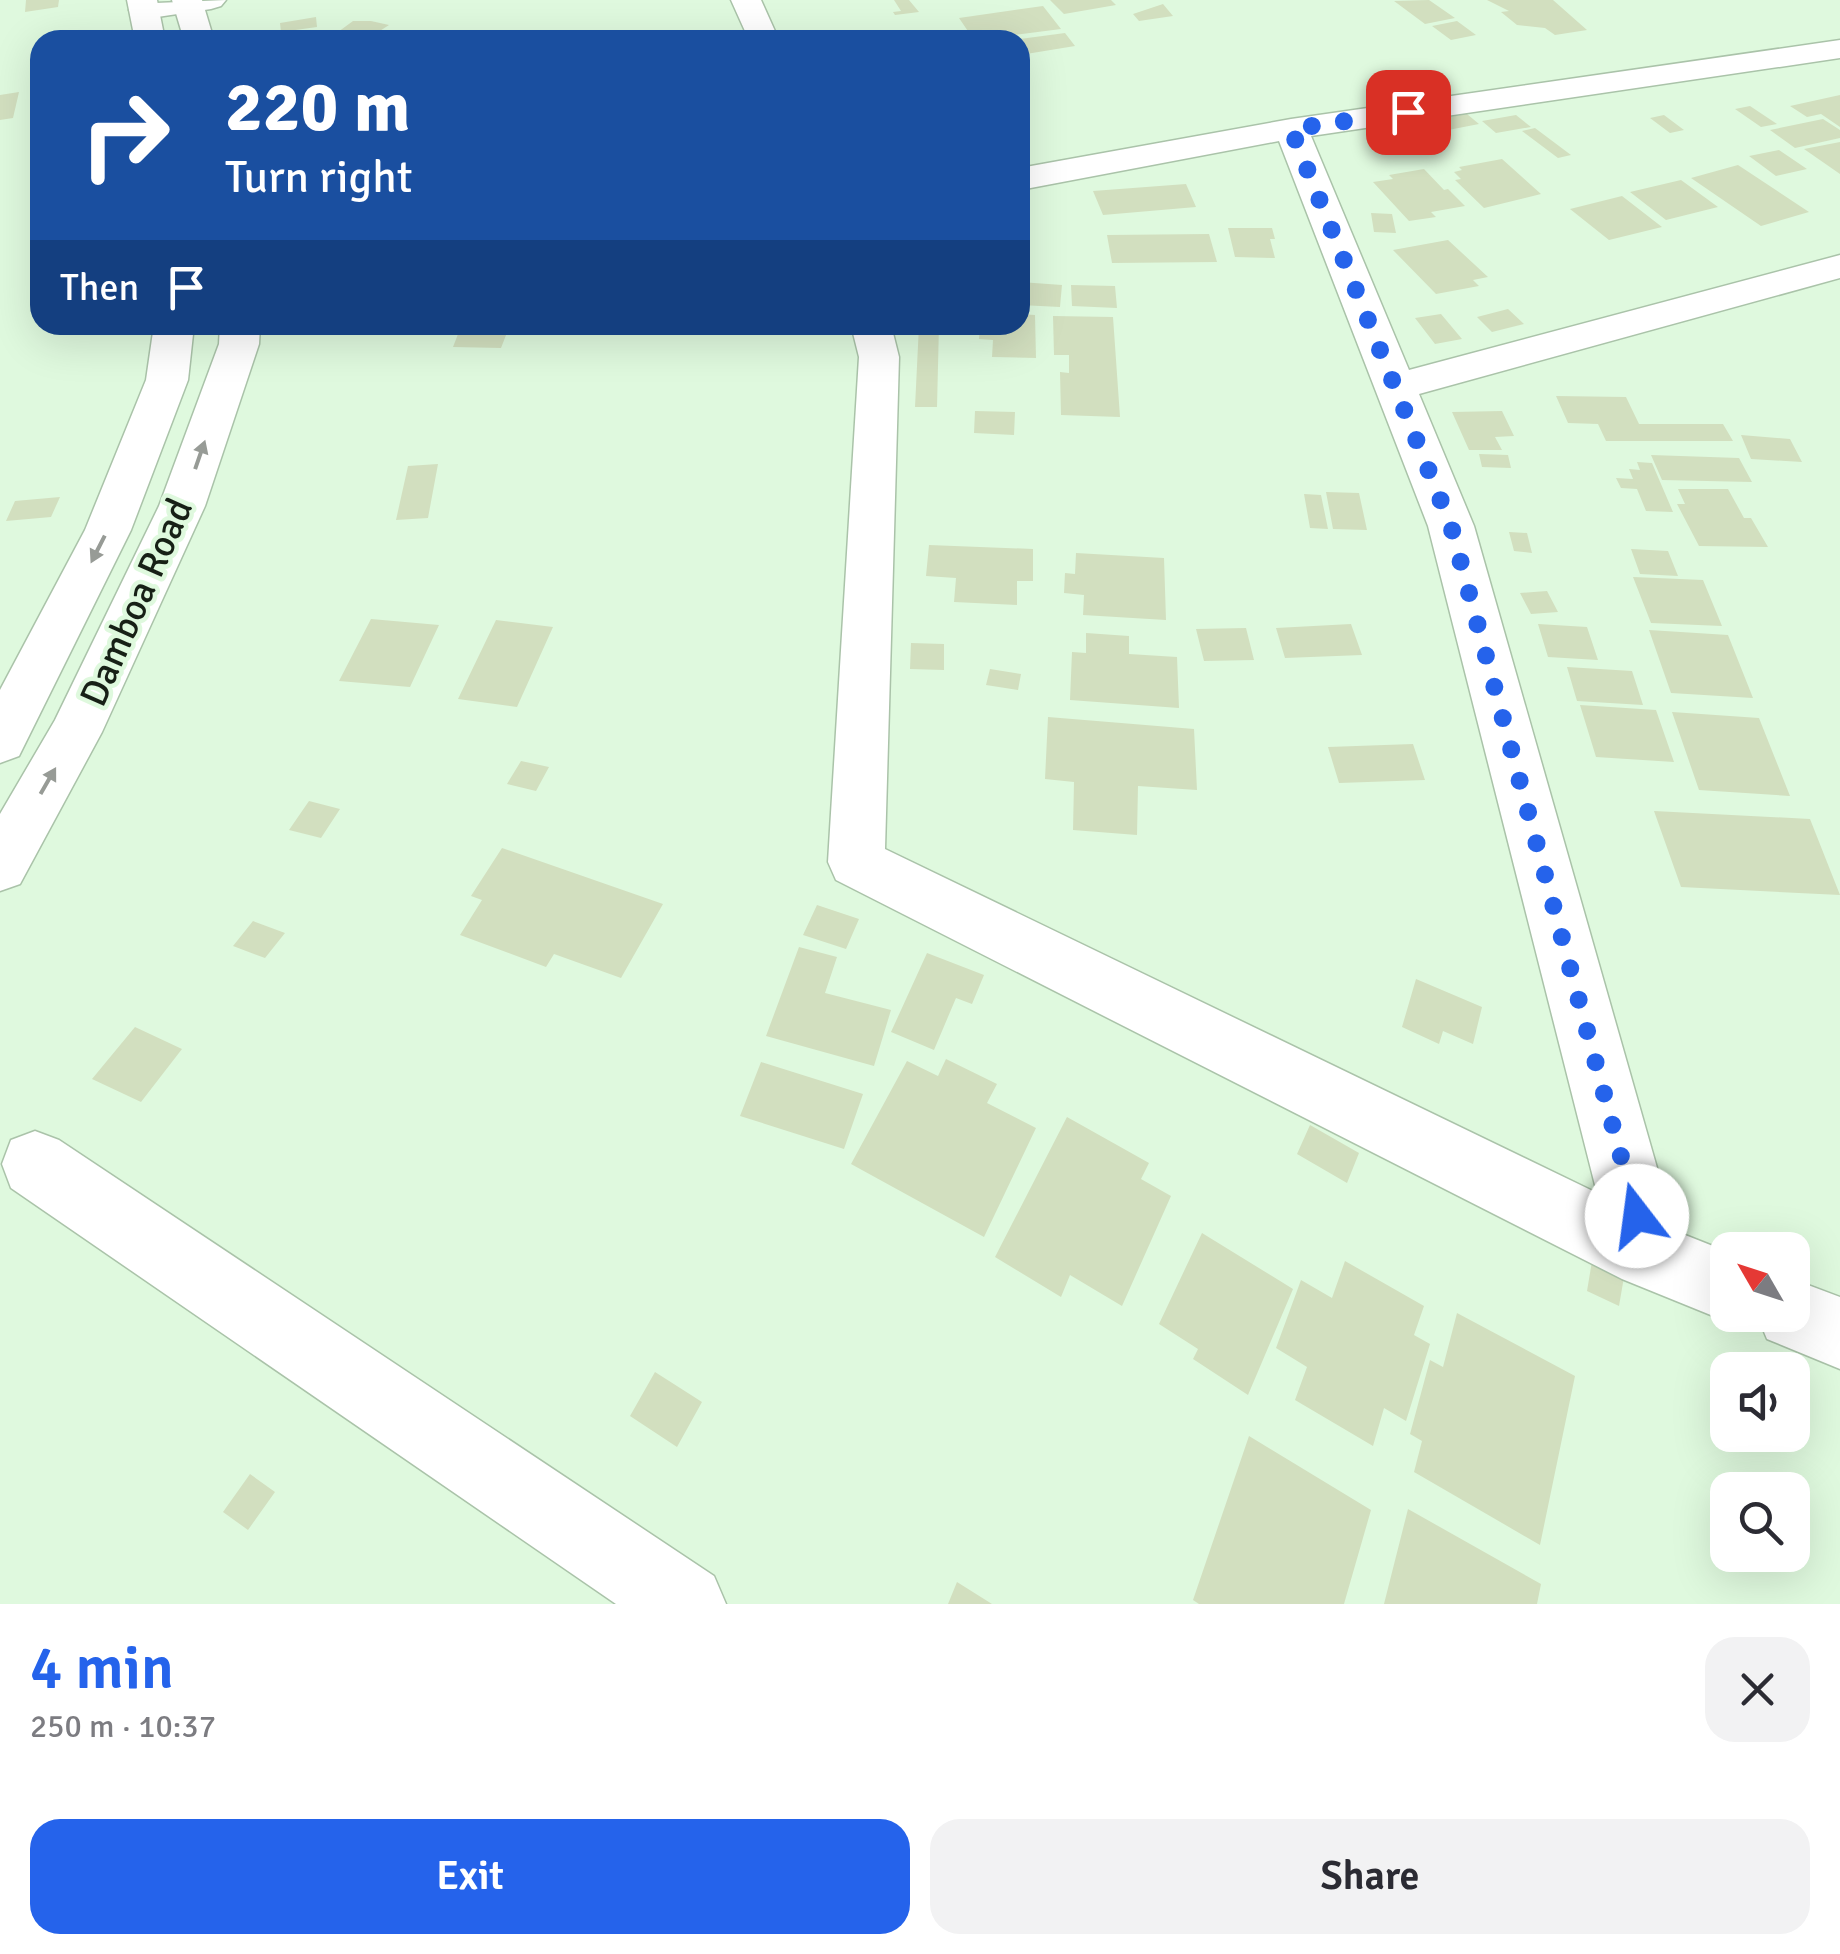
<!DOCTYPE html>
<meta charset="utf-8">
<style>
:root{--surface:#fff;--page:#f2f2f3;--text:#2b2b33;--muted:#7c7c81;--accent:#2563eb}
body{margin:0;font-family:Signika,sans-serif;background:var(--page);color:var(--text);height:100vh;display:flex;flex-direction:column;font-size:38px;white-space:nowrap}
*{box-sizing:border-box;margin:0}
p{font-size:32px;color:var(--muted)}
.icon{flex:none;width:55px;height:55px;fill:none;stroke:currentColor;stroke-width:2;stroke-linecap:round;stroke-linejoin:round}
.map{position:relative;height:1604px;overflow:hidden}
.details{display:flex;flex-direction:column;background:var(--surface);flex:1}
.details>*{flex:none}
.hud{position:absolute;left:30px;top:30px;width:1000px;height:305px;border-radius:30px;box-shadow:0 10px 40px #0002;background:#1a4fa0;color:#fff;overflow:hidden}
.needle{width:65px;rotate:309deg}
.buttons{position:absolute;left:1710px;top:1232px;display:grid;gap:20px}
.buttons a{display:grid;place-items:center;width:100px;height:100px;border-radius:20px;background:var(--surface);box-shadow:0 10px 40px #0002;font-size:50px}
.pin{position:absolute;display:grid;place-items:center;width:85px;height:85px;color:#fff;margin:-42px;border-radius:20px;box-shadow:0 5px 15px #0006}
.me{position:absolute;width:110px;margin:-55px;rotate:345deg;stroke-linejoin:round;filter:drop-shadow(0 0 8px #0008)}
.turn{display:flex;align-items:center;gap:35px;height:210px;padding:0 30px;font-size:45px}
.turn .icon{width:130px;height:130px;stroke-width:2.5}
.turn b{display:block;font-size:70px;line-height:85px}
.then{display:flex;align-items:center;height:95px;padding:0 30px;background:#0003;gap:20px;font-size:38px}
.round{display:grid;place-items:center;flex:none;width:105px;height:105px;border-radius:30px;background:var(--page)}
.overview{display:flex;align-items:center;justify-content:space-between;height:170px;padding:0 30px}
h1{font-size:60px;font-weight:600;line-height:75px;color:var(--accent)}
.action{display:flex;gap:20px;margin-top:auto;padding:20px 30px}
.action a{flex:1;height:115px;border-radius:30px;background:var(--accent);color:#fff;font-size:40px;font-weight:600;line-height:115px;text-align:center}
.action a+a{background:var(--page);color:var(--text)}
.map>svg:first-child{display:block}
.building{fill:#d2dfbf}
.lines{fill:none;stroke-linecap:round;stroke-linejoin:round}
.minor-casing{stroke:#aac3a9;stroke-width:3}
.major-casing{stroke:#aac3a9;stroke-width:3}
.minor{fill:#fff;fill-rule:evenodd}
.major{fill:#fff;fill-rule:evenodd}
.oneway{fill:#979b96}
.route{stroke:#2563eb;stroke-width:18;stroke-dasharray:0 32.4}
.labels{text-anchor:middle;stroke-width:9;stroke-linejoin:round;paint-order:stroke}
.street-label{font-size:38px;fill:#172016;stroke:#dff9de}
</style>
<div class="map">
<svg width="1840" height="1604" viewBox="0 0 1840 1604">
<rect width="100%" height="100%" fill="#dff9de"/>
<path class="building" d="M26,0H59L58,7L25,12Z
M894,0H909L919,12L895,15L893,12L901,11Z
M1050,0H1111L1116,5L1064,14Z
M1429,0L1455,18L1425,24L1394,1Z
M1487,0H1553L1587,30L1555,35L1545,28L1517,25L1501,12L1509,11Z
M1163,4L1173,16L1139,21L1133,14Z
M1043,6L1061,29L974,40L959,18Z
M316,17L317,27L281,32L280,23Z
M353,21H371L389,25L369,38L338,32Z
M1457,21L1476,35L1451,40L1432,26Z
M933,30L938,40H913L909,33Z
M1065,33L1075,46L1020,55V39Z
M19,92L13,118L0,120V95Z
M1840,95V127L1821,114L1807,117L1790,106Z
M1750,106L1777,124L1761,127L1735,109Z
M1467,114L1479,124L1438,132L1426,121Z
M1516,115L1531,127L1496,133L1482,121Z
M1664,115L1684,130L1670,133L1650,118Z
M1823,119L1840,130V138L1795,148L1770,130Z
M1535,128L1571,155L1558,158L1522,131Z
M1840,142V174L1804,149Z
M1779,150L1807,169L1776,176L1749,156Z
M1502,159L1541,194L1484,208L1455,180L1461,179L1454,172L1462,170L1459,167Z
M1738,165L1809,212L1761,226L1691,178Z
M1424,169L1444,190L1448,189L1465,206L1431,212L1436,217L1409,221L1373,182L1393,179L1389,175Z
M1681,180L1718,207L1666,220L1630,192Z
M1186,184L1196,207L1103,215L1093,191Z
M1622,196L1662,227L1609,240L1570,209Z
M1371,213L1392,214L1396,233L1374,232Z
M1228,228H1272L1275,239H1270L1275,258L1235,257Z
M1209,234L1217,262L1112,263L1107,235Z
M1448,240L1488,277L1473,280L1479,286L1436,294L1393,250Z
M1020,282L1062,285L1060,307L1020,305Z
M1071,285L1115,286L1117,308L1072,306Z
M1508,309L1524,324L1492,332L1477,317Z
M1020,314L1035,315L1036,358L992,357L993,340L979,339L980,325H1020Z
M1441,314L1462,339L1435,344L1415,318Z
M1053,316L1113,317L1120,417L1061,415L1060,372L1069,373V355H1054Z
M919,325H939L937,407H915Z
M460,329L508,330L501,348L453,347Z
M1556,396L1626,397L1639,424H1723L1733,441H1606L1598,424L1568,423Z
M975,411L1015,412L1014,435L974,433Z
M1502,411L1514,436L1495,437L1502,450H1469L1452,412Z
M1741,435L1790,439L1802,462L1751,459Z
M1479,454L1508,455L1511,468L1482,467Z
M1651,455L1739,458L1752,482L1662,480Z
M1637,462L1652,463L1673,512L1646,511L1637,489L1621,488L1616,478L1633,479L1629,469L1640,470Z
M438,464L428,518L396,520L408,466Z
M1678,489H1728L1744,518H1751L1768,547L1699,546L1677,504H1685Z
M1326,492L1359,493L1367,530L1333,529Z
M1304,494L1321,495L1328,529L1310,528Z
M60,497L51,517L6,521L15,501Z
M1509,532L1527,533L1532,553L1514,551Z
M929,545L1033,549V581H1017V605L954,602L956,578L926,576Z
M1631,549L1668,551L1678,576L1640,574Z
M1076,553L1164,558L1166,620L1083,615L1084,595L1064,593L1065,573L1075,574Z
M1633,577L1703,580L1722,626L1651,623Z
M1547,591L1558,612L1531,614L1520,593Z
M371,619L439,625L410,687L339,681Z
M496,620L553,627L517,707L458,699Z
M1351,624L1362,655L1285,658L1276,628Z
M1538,624L1587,627L1598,660L1548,657Z
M1246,628L1254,660L1204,661L1196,629Z
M1649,630L1728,635L1753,698L1671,693Z
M1086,633L1129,636V654L1177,657L1179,708L1070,700L1072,652L1086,653Z
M911,643L944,644V670L910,669Z
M1567,667L1632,671L1643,705L1577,701Z
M990,669L1021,674L1018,690L986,685Z
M1580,705L1656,710L1674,762L1596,757Z
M1672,712L1759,718L1790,796L1699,790Z
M1048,717L1194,729L1197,790L1138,786L1137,835L1073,830L1074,782L1045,779Z
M1413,744L1425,780L1339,783L1328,747Z
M521,761L549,767L536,791L507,784Z
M309,801L340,809L321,838L289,830Z
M1654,811L1810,819L1840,895L1681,887Z
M502,848L663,904L621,978L554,954L546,967L460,935L482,900L471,896Z
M817,905L859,919L846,949L803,935Z
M253,921L285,933L265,958L233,946Z
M799,947L837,957L825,993L891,1010L874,1066L766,1036Z
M927,953L984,975L972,1004L956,998L934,1050L891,1032Z
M1416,979L1482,1007L1473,1044L1443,1031L1439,1044L1402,1027Z
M135,1027L182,1049L141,1102L92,1079Z
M946,1059L997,1084L987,1103L1036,1128L984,1237L851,1164L907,1061L938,1076Z
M761,1062L863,1094L844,1149L740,1116Z
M1067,1117L1149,1163L1141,1179L1171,1196L1122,1306L1070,1275L1061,1297L995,1257Z
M1310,1125L1359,1153L1347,1183L1297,1154Z
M1202,1233L1293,1289L1248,1395L1193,1359L1198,1349L1159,1324Z
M1345,1261L1424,1306L1414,1335L1430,1344L1406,1421L1384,1408L1373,1446L1295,1400L1307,1367L1276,1348L1301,1280L1332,1298Z
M1592,1261L1624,1277L1619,1306L1587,1291Z
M1457,1313L1575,1376L1540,1545L1414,1472L1422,1441L1410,1434L1430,1360L1443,1367Z
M655,1372L702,1402L677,1447L630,1416Z
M1249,1436L1371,1510L1344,1604H1199L1193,1600Z
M250,1474L275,1492L248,1530L223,1512Z
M1408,1509L1541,1584L1537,1604H1384Z
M957,1582L992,1604H948Z"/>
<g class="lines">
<defs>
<path id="minor" d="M226,0L221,6L211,9L144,19L133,16L129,10L133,4Z
M731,0H761L779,40H749Z
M1840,40V58L1311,136L1409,370L1840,255V278L1419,394L1474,526L1675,1231L1728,1252V1315H1745L1728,1322L1622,1279L836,880L828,862L859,357L851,325H891L899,357L885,849L1597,1193L1428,526L1279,141L1020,190V168L1291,119Z
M35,1131L59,1140L714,1576L726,1604H616L11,1188L2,1164L11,1140Z
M1792,1279L1840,1297V1369L1767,1339L1757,1315H1792Z"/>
<path id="major" d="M127,0H157L165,40H135Z
M172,0H202L214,40H184Z
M154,325H194L188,380L131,530L19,756L0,763V690L85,530L146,380Z
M220,325H260L259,344L205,506L102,732L20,884L0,891V814L55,720L159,506L219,344Z"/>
</defs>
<use href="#minor" class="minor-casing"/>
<use href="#major" class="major-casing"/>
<use href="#minor" class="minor"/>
<use href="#major" class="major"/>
</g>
<defs><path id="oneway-solid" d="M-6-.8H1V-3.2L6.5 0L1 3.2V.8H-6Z" transform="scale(2.5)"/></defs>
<g class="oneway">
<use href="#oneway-solid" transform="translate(200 455) rotate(-71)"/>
<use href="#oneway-solid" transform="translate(98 549) rotate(117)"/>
<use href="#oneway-solid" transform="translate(48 781) rotate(-60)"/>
</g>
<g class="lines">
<path class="route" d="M1408,112L1291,129L1451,526L1637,1216"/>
</g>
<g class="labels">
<g class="street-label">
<text transform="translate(136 602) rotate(-66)" y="13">Damboa Road</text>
</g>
</g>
</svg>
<div class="buttons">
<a><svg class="needle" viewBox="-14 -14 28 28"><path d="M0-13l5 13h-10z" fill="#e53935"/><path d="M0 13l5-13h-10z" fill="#7c7c81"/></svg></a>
<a><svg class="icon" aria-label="sound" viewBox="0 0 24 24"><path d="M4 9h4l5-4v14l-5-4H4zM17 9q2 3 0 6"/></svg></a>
<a><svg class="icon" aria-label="search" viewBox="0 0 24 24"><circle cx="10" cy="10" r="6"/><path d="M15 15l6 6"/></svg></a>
</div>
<div class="pin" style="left:1408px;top:112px;background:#d93025"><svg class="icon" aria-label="arrive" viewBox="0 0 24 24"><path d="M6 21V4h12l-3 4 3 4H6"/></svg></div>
<svg class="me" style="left:1637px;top:1216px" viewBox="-20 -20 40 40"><circle r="19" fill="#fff"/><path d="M0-13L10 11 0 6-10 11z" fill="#2563eb"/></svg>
<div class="hud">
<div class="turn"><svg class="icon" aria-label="right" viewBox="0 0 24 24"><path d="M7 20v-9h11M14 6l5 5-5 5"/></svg><div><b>220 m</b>Turn right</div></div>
<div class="then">Then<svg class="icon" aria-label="arrive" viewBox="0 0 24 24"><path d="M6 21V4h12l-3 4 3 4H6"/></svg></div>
</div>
</div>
<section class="details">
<div class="overview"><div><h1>4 min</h1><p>250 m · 10:37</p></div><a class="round"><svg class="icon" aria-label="close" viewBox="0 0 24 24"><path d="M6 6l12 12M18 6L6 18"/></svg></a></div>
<div class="action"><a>Exit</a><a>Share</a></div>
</section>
